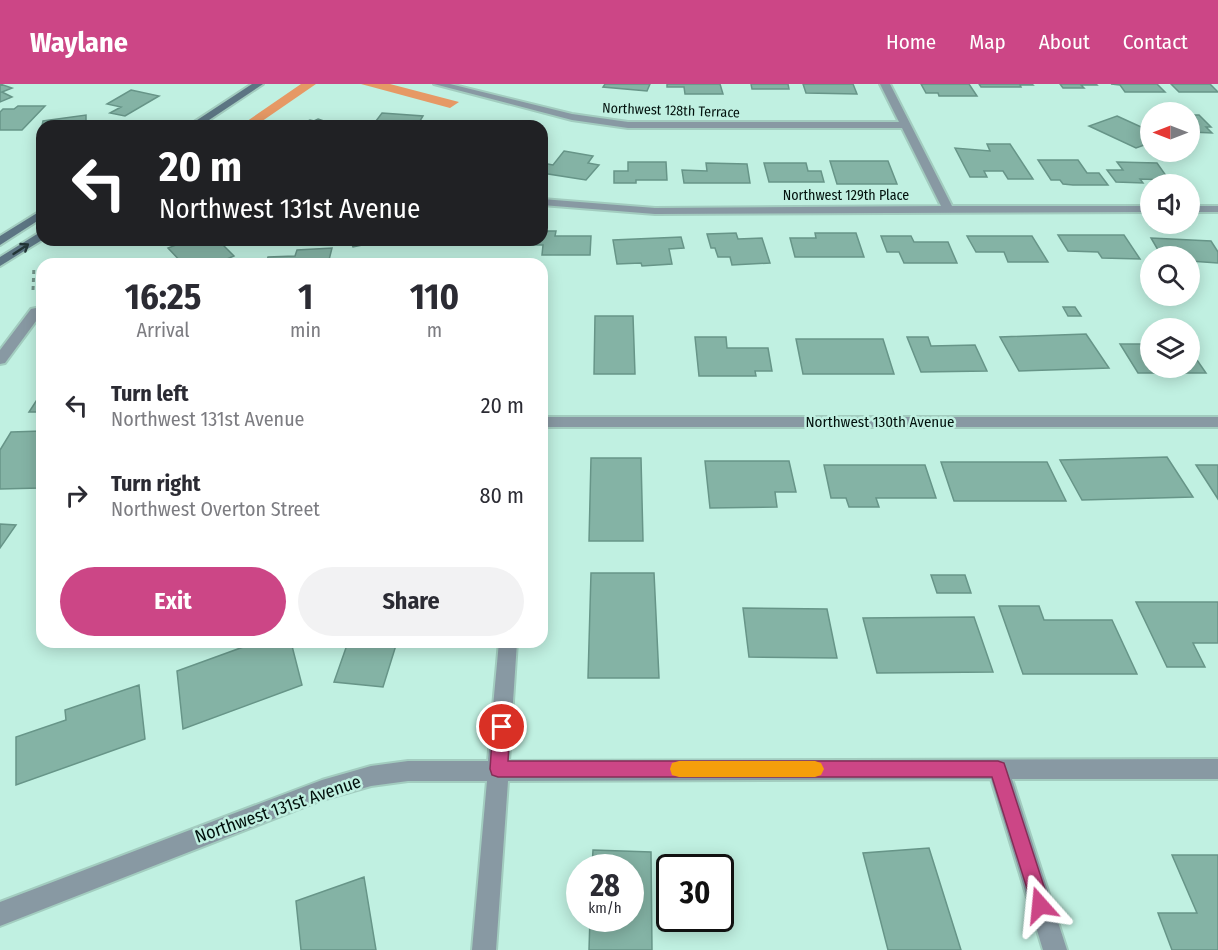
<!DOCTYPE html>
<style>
:root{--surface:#fff;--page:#f2f2f3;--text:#2b2b33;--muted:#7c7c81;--accent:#cc4686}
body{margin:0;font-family:"Fira Sans Condensed",sans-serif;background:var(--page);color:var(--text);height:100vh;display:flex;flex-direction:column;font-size:22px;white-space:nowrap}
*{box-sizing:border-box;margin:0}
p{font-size:20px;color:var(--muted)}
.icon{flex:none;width:33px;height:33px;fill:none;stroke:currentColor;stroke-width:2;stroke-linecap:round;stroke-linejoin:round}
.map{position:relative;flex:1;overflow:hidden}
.sheet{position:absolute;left:36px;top:174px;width:512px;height:390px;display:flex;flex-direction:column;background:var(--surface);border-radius:18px;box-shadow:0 3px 15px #0003}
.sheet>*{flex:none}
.guide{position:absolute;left:36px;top:36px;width:512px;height:126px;border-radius:18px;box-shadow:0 3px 15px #0003;background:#202124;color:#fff;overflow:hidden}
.needle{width:39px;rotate:270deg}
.controls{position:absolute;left:1140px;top:18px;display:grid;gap:12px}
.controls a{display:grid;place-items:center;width:60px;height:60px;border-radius:50%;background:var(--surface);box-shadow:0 3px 15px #0003;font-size:30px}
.speed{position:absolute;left:566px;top:770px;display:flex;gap:12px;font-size:30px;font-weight:700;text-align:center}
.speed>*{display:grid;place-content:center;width:78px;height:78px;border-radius:50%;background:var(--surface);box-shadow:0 3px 15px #0003;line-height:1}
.speed small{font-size:15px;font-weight:400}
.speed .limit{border:3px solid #111;border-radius:9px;background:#fff;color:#111}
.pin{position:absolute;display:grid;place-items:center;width:51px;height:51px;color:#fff;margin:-26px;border:3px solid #fff;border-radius:50%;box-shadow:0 2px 6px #0007}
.me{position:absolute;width:66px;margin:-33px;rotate:342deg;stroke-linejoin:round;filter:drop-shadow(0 0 4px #0008)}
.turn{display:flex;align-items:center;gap:21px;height:126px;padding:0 24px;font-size:27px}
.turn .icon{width:78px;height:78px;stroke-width:2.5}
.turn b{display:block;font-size:42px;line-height:51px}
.eta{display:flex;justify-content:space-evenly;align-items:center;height:102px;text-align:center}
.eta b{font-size:36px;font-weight:700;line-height:42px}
.cta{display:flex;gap:12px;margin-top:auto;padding:12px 24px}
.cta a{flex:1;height:69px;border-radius:36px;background:var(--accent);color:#fff;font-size:24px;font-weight:700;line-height:69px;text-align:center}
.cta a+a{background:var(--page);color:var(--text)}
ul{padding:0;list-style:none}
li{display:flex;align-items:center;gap:18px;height:90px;padding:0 24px}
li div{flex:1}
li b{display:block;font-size:22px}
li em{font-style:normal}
header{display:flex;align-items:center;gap:36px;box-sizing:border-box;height:84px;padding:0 30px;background:var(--accent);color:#fff}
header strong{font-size:28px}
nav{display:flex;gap:33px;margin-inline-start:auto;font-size:21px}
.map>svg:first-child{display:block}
.forest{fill:#e69965}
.building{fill:#84b3a5;stroke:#679588;stroke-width:1.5}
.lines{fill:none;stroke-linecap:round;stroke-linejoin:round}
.minor-casing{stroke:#a2ccbf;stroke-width:4}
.secondary-casing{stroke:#a2ccbf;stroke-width:4}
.path{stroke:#719489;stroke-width:3;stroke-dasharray:4 4;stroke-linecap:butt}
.minor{fill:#8899a3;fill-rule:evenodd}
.secondary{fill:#5c7583;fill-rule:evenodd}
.oneway{stroke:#223436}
.route{fill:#cc4686;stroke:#852e57;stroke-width:1.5}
.slow{fill:#f59e0b}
.labels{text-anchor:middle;stroke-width:5;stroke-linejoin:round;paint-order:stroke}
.far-street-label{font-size:14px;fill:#02110d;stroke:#c0f0e1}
.street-label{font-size:15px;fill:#02110d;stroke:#c0f0e1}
.near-street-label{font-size:18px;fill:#02110d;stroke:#c0f0e1}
</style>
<header>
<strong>Waylane</strong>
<nav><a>Home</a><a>Map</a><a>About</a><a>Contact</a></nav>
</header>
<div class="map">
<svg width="1218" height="866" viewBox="0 0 1218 866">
<rect width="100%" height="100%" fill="#c0f0e1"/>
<path class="forest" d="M301,0H316L255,42H240Z
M361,0H390L459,18L450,24Z"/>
<path class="building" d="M0,0L12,4L2,8L12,13L0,18Z
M605,0H650L647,7L603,3Z
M667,0H720L723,10H685L684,3H667Z
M751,0H788L789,5H752Z
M803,0H853L857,10L806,9Z
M921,0H969L977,12H939L938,9H926Z
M979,0H1032L1033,1H1020L1021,3H981Z
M1060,0H1096L1097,1H1081L1084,4H1063Z
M1111,0H1157L1165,8H1125L1120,1Z
M1171,0H1210L1218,8H1179Z
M131,6L159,12L125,32L110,29L121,23L107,20Z
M18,22H45L22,46H0V28L3,25H14Z
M382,29L423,32L417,42H363L367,37H376Z
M86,31V42H42V63L37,64L43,37Z
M1190,31H1199L1211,43H1206L1212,49L1190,48Z
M1117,32L1150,47V59L1136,64L1089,42Z
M318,35L338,42H297L310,36L314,37Z
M987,60H1010L1033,95H1008L1003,87H984L987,93H970L955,64L990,67Z
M564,67L593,72L588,79L599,81L586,96L542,89V79L553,81Z
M1038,76H1078L1087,89H1099L1108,101H1073L1063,100L1060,96H1051Z
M830,77H888L897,100H837Z
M628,78H666L667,96H636V99H614V87H628Z
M1117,78L1157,79L1169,96L1140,95L1143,99L1116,98L1107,86H1123Z
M706,79L747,80L750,99H684L682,86L707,87Z
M764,79H806L808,87H821L824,98H769Z
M542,147H556L555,152H591L590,171H542L543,161H526V156H542Z
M736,149L738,155L762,154L770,179L732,181L730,173H718L715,164H711L707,150Z
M815,149H856L864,173H795L790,154H816Z
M1058,151H1124L1140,175L1102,174L1098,168L1068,167Z
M881,152H911L914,158H948L957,179H904L899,168H887Z
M967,152H1032L1048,178H1008L1004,168H976Z
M681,153L684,164L669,165L672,180L642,182L641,179L617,180L613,156Z
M1151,154L1211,157L1218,168V179L1190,177V172H1175L1172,167L1158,166Z
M189,156H226L221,159L234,172L215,180H183L168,164Z
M350,156H387L353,163Z
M463,156H486L485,160H462Z
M332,164L328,180H266L268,173L295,172L297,166Z
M1063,223H1075L1081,232H1068Z
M595,232H633L635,290H594Z
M1086,250L1109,284L1019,287L1000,253Z
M695,253H726L727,264H768L772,287H755L756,292H699Z
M907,253H928L931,262L975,261L987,287L921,288Z
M796,255H883L894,290H803Z
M1120,260H1150V284H1190V266L1206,289H1138Z
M42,308V328H29Z
M42,347V357L38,363H42V400L40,404L0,405V366L11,348Z
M1167,373L1193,413L1082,416L1060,376Z
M591,374H641L643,457H589Z
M705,377H789L796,408H775L777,423L710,424Z
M941,378H1047L1066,417H954Z
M824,381H925L936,414H876L879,423H849L846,414H831Z
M1196,381H1218V415Z
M0,440L16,441L0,464Z
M591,489H654L659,594H588Z
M931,491H965L971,509H937Z
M1136,518H1218V559H1193L1205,583H1167Z
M999,522H1039L1044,536H1112L1137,590H1023Z
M743,524L827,525L837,574L749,573Z
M974,533L993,588L877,589L863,534Z
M257,558H291L302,601L183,645L177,587Z
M348,558H397L383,603L334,598Z
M139,601L145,655L16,701V653L66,636L65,626Z
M929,764L961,866H888L863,769Z
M593,766L651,768L652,866H589L590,834H630V783H592Z
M1172,771H1218V866H1172L1158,829H1197Z
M364,793L376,866H301L296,817Z"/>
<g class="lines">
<defs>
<path id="minor" d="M434,0H450L572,30L628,38H899L880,0H890L952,122H1150V128L655,130L542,121V115L655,124L941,122L902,44H628L572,36Z
M1190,122H1218V128H1190Z
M36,224L41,225L42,229L5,279L0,280V266L31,225Z
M542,333H1218V343H542Z
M499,558H517L509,677L1218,675V695H1012L1067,866H1043L991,695L508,697L496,866H472L487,697H408L371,702L322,716L0,842V818L322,696L371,682L408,677H488Z"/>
<path id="secondary" d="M252,0H263L200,42H188Z
M42,126V134L0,161V152Z
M42,147V156L0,182V173Z"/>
</defs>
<use href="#minor" class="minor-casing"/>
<use href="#secondary" class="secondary-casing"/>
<path class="path" d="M33,206L34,182"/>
<use href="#minor" class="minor"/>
<use href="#secondary" class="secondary"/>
</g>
<defs><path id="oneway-shaft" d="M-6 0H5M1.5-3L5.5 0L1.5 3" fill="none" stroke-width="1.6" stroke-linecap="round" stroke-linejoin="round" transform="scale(1.5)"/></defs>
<use class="oneway" href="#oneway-shaft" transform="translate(21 165) rotate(-33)"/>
<path class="route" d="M502,635L507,638L510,643L508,677H998L1004,679L1006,685L1050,821L1047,827L1040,830L1034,827L992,693H498L492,691L490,685L493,643L496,638Z"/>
<path class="slow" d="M679,677H815L821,679L824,685L821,691L815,693H679L672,691L670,685L672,679Z"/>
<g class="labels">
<g class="far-street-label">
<text transform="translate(671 26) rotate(2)" y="5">Northwest 128th Terrace</text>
<text x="846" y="116">Northwest 129th Place</text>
</g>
<g class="street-label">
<text x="880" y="343">Northwest 130th Avenue</text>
</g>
<g class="near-street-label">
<text transform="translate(278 725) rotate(-19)" y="6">Northwest 131st Avenue</text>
</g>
</g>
</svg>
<div class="controls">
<a><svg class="needle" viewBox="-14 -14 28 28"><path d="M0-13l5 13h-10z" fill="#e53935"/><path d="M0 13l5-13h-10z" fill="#7c7c81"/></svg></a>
<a><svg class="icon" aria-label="sound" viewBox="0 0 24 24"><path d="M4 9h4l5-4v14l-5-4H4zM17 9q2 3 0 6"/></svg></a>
<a><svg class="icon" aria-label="search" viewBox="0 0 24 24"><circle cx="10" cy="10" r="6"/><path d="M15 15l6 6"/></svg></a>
<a><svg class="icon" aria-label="layers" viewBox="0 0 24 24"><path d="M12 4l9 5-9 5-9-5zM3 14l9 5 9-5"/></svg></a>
</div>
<div class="speed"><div>28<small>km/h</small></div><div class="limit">30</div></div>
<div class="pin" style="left:502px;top:643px;background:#d93025"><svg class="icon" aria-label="arrive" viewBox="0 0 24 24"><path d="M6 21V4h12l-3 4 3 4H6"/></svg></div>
<svg class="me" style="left:1040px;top:821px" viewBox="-20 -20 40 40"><path d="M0-17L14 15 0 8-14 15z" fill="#cc4686" stroke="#fff" stroke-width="4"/></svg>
<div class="guide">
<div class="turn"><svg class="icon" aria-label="left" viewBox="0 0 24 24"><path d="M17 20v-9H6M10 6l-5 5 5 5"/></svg><div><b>20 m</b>Northwest 131st Avenue</div></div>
</div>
<section class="sheet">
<div class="eta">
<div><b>16:25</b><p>Arrival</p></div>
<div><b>1</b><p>min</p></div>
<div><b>110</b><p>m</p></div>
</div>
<ul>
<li><svg class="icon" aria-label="left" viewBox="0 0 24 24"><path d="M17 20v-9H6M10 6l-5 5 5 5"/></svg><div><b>Turn left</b><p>Northwest 131st Avenue</p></div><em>20 m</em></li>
<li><svg class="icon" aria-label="right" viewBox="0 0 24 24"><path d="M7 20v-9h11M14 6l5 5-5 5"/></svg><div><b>Turn right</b><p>Northwest Overton Street</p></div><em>80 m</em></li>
</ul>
<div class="cta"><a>Exit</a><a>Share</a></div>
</section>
</div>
